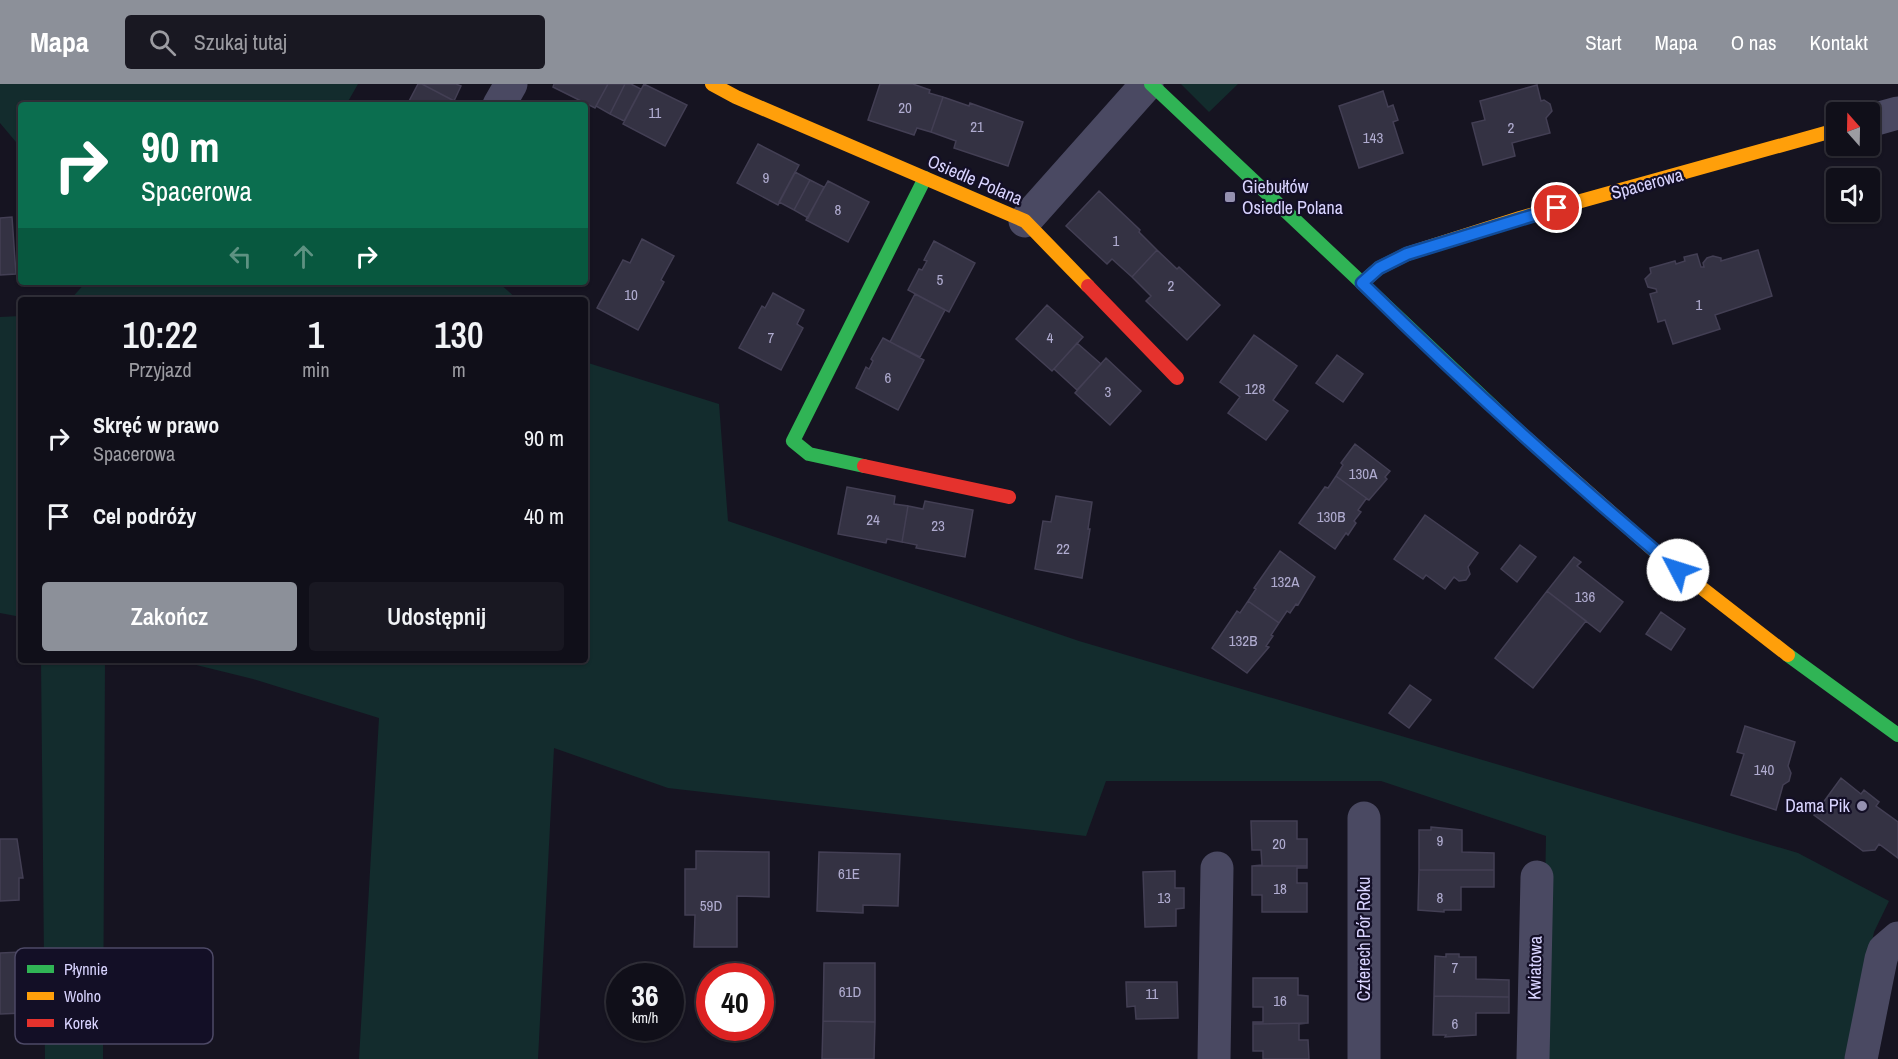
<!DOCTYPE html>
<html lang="pl">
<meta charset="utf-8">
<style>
:root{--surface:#100f19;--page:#191822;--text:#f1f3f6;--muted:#9c9ca2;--line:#302f38;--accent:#8c9099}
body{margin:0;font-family:"Archivo Narrow",sans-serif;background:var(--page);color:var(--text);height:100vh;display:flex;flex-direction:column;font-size:22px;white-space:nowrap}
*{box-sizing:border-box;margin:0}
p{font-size:20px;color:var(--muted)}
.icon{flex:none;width:33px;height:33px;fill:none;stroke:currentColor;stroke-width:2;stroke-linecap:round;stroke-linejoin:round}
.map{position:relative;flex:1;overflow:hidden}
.sheet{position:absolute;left:18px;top:213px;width:570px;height:366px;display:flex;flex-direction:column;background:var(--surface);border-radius:6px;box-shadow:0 2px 4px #0004,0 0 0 2px var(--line)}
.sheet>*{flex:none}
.banner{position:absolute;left:18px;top:18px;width:570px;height:183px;border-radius:6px;box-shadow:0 2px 4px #0004,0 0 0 2px var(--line);background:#0b6e4f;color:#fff;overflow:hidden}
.needle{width:39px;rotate:340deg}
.tools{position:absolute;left:1826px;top:18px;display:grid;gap:12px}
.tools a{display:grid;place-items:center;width:54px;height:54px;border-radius:6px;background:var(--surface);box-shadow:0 2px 4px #0004,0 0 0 2px var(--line);font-size:30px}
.speed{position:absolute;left:606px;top:879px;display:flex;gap:12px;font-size:30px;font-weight:700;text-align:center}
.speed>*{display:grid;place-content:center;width:78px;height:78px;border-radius:50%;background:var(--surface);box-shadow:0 2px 4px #0004,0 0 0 2px var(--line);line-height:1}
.speed small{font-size:15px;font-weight:400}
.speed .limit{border:9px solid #d22;background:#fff;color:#111}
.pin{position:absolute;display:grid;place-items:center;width:51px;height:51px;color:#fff;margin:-26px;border:3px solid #fff;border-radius:50%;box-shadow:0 2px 6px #0007}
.me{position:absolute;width:66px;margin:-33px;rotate:310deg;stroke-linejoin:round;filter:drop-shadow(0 0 4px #0008)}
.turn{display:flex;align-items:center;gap:21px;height:126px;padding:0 24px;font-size:27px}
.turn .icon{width:78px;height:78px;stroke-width:2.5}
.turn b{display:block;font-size:42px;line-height:51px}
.lanes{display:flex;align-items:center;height:57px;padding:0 24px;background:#0003;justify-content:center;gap:30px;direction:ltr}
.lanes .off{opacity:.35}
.eta{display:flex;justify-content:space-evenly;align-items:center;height:102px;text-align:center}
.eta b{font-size:36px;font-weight:600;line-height:42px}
.primary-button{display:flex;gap:12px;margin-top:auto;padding:12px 24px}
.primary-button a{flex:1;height:69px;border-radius:6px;background:var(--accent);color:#fff;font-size:24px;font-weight:600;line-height:69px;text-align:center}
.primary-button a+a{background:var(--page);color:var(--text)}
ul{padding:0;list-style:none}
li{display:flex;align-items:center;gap:18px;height:78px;padding:0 24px}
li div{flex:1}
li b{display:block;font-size:22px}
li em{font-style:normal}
header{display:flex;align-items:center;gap:36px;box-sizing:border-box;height:84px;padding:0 30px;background:var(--accent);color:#fff}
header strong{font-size:28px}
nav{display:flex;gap:33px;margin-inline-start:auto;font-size:21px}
.search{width:420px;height:54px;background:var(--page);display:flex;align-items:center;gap:15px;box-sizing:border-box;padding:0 21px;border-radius:6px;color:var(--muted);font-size:22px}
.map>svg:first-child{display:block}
.green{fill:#132c2d}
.building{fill:#343243;stroke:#433f54;stroke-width:1.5}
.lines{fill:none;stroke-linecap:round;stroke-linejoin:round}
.street{stroke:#4a4962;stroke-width:33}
.fast{stroke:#30b455;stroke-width:14}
.slow{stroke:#ff9f0a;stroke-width:14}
.jam{stroke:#e5322d;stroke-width:14}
.route-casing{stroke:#114b97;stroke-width:15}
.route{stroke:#1a73e8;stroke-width:10}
.poi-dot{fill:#9591b1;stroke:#130f26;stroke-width:2}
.labels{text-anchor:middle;stroke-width:4.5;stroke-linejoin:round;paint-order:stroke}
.number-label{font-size:15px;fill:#b0acd0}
.street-label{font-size:18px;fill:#d9d4ff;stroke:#130f26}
.poi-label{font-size:18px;fill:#d9d4ff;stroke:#130f26;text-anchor:start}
.key{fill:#130f26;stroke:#4e4a67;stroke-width:1.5}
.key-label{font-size:16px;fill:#d9d4ff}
</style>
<header>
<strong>Mapa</strong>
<div class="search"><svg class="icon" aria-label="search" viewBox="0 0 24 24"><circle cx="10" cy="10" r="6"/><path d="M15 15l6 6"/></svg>Szukaj tutaj</div>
<nav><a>Start</a><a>Mapa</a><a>O nas</a><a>Kontakt</a></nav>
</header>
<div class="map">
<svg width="1898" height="975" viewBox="0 0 1898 975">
<rect width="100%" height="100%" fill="#161421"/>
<path class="green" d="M0,0H358L346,21H21V64L0,39Z
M1181,0H1238L1209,28Z
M86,198H498L518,216H70Z
M21,232V533L0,529V233Z
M585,278L719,320L728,437L1079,557L1798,769L1889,817L1874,848L1848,975H1542L1546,752L1381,697H1106L1086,752L668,704L554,664L538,975H359L379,634L253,595L176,576H585Z
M41,576H105L103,975H45Z"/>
<path class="building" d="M418,0H422L460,20L407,21Z
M422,0H456L461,2L454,17Z
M554,0H608L595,24L553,3Z
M608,0H625L610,30L596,22Z
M625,0H631L641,5L624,37L610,30Z
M644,0L687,21L665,62L623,40Z
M880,0H913L930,6L929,9L943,13L931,48L917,44L914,51L868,36Z
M1537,1L1541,17L1544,16L1550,20L1552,27L1546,34L1550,49L1512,59L1515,72L1483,81L1472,39L1485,36L1480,17Z
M1383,7L1388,23L1393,21L1398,36L1393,38L1403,69L1359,84L1339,22Z
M943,13L969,22L970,19L1023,38L1008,82L954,64L956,57L931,48Z
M758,60L799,81L778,121L737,99Z
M795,88L810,96L794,126L779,118Z
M810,96L824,103L808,134L794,126Z
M828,97L869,118L848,158L806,136Z
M1099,107L1140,146L1139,148L1157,166L1132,193L1112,175L1107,180L1066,142Z
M12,133L16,190L0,191V134Z
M642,155L674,172L661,196L664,198L638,246L597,224L623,176L630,179Z
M934,157L975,179L949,228L908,206L919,185L922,186L927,177L924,176Z
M1157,166L1177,185L1179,183L1220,221L1187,256L1146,217L1151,212L1132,193Z
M1758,166L1772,212L1715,231L1720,245L1673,260L1665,236L1658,238L1650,210L1657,208L1656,205L1648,203L1645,195L1651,189L1650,184L1675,177L1676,180L1685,177L1684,173L1697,170L1701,183H1704L1703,179L1707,174L1713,172L1721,174V177Z
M773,209L804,226L797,240L803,244L781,286L739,264L762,222L765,224Z
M915,210L945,226L920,273L890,258Z
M1047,221L1083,253L1052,287L1016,255Z
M1254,251L1297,282L1273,316L1288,327L1266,356L1228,329L1240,313L1220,298Z
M883,254L924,276L898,326L856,304L866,283L869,285L873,277L871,275Z
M1077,259L1101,280L1077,306L1054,285Z
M1337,271L1363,290L1343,318L1316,299Z
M1106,274L1141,307L1110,341L1075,309Z
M1355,360L1390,387L1385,393L1387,395L1369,416L1336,392L1343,381L1341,379Z
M1336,392L1369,416L1366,415L1358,426L1361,428L1354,437L1356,439L1348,451L1346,449L1335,465L1299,439L1325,403L1328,404Z
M847,403L895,412L894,420L908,422L902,458L887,455L886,459L838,450Z
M1056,412L1092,418L1088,445H1090L1082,494L1035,485L1043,437L1051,438Z
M925,417L973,426L965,473L916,464L917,461L902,458L908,422L923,425Z
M1425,431L1478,469L1468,483L1470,490L1466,496L1459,497L1454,493L1445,505L1426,491L1423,495L1394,475Z
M1520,461L1536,473L1517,498L1501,485Z
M1280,467L1315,493L1298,521L1296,520L1290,529L1287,527L1279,539L1248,517L1256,505L1254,504Z
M1574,473L1581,478L1577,482L1623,518L1600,548L1547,507Z
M1547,507L1586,537L1533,604L1495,574Z
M1248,517L1279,539L1271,551L1273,552L1266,562L1269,563L1247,589L1212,564L1237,527L1240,529Z
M1661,528L1685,545L1671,566L1646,550Z
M1410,601L1431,616L1409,644L1389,629Z
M1745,642L1795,658L1788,682L1791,689L1789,697L1783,701L1776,726L1731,711L1744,670L1737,668Z
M1841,694L1861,710L1864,706L1879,718L1876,722L1898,738V774L1879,760L1875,766L1863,767L1814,731Z
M1251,737H1297V755H1307V782H1252L1262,781L1261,766H1252Z
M1431,743L1462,746V768L1494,769V786H1419V746H1431Z
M0,755H17L23,794H19V816L0,817Z
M696,767L769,768V813L737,812V863H694L695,831H685V785H696Z
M819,768L900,770L898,822L863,821V829L817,827Z
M1252,782H1307V784H1297V799H1307V828H1262V811H1252Z
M1419,786H1494V803H1461V826H1444V828L1418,826Z
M1175,787V804H1184V824L1176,825V842L1145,843L1143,788Z
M21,868L22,889H26V908H22L23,929L0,930V869Z
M1446,870H1459V873H1476V895L1509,896V913L1434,912L1435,872L1446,873Z
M824,879H875V938L823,937Z
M1253,894H1298V911L1308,912V939L1253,940V938H1263V923H1253Z
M1126,898H1177L1178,934L1136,935L1135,922L1127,923Z
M1434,912L1509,913V929H1476V951L1445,953L1446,951H1433Z
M823,937L875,938L874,975H822Z
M1308,939L1299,940V956H1308L1309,975H1263V967H1253V940Z"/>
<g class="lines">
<path class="street" d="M499,21L511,0
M1869,37L1898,29
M1025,137L1147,0
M1214,975L1217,784
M1364,975V734
M1533,975L1537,793
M1861,975L1881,875L1884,866L1898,854"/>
<path class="fast" d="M1151,0L1522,350
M864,382L809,370L793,357L925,94
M1788,571L1898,651"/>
<path class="slow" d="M712,0L736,13L1025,137L1088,202
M1362,199L1379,184L1407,170L1520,134L1836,46
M1522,350L1658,470L1788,571"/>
<path class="jam" d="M1088,202L1177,294
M864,382L1009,413"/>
</g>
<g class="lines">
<defs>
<path id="route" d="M1557,124L1407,170L1379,184L1362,199C1464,299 1569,395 1678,486"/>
</defs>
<use href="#route" class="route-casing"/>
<use href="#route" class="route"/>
</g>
<g class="poi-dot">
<rect x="1224" y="107" width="12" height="12" rx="3"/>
<circle cx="1862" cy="722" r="6"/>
</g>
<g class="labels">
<g class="number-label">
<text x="905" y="29">20</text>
<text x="655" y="34">11</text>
<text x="977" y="48">21</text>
<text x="1511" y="49">2</text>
<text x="1373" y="59">143</text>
<text x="766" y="99">9</text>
<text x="838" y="131">8</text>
<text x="1116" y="162">1</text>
<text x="940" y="201">5</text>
<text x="1171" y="207">2</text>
<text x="631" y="216">10</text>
<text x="1699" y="226">1</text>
<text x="771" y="259">7</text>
<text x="1050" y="259">4</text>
<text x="888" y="299">6</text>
<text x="1255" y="310">128</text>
<text x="1108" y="313">3</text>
<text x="1363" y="395">130A</text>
<text x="1331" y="438">130B</text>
<text x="873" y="441">24</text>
<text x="938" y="447">23</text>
<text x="1063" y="470">22</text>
<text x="1285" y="503">132A</text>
<text x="1585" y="518">136</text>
<text x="1243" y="562">132B</text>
<text x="1764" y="691">140</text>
<text x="1440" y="762">9</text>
<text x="1279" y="765">20</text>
<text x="849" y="795">61E</text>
<text x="1280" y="810">18</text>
<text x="1164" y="819">13</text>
<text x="1440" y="819">8</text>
<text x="711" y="827">59D</text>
<text x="1455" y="889">7</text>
<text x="850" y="913">61D</text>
<text x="1152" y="915">11</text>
<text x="1280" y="922">16</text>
<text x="1455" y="945">6</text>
</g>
<g class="street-label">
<text transform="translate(975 96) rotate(23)" y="6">Osiedle Polana</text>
<text transform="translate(1647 100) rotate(-15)" y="6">Spacerowa</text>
<text transform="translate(1364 855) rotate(-90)" y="6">Czterech Pór Roku</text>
<text transform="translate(1535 884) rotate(-89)" y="6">Kwiatowa</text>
</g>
<g class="poi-label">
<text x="1242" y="109">Giebułtów<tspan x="1242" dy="21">Osiedle Polana</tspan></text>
<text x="1850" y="728" text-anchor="end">Dama Pik</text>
</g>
</g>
<rect x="15" y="864" width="198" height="96" rx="9" class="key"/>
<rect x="27" y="881" width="27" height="8" fill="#30b455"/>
<rect x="27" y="908" width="27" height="8" fill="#ff9f0a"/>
<rect x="27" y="935" width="27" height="8" fill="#e5322d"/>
<g class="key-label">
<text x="64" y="891">Płynnie</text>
<text x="64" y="918">Wolno</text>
<text x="64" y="945">Korek</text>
</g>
</svg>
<div class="tools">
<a><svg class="needle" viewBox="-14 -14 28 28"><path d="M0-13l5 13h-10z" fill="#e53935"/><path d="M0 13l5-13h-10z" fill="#9c9ca2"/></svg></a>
<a><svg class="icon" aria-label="sound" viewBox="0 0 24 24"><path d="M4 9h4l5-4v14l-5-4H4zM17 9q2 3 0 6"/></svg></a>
</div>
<div class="speed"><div>36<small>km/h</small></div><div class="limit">40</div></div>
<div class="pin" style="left:1557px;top:124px;background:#d93025"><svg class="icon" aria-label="arrive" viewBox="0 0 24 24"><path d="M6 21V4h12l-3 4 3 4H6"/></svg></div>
<svg class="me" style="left:1678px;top:486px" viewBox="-20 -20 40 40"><circle r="19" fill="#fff"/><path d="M0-13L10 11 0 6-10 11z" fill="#1a73e8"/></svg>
<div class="banner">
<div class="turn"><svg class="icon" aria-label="right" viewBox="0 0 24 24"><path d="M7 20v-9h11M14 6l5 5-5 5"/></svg><div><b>90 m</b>Spacerowa</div></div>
<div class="lanes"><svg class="icon off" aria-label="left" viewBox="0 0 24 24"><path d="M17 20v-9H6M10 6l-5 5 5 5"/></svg><svg class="icon off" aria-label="ahead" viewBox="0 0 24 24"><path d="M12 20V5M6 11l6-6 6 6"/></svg><svg class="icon" aria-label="right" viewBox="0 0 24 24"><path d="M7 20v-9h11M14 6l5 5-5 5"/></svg></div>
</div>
<section class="sheet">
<div class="eta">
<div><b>10:22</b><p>Przyjazd</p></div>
<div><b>1</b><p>min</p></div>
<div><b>130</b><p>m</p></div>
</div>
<ul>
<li><svg class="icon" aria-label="right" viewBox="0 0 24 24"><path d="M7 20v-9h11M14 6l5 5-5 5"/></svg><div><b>Skręć w prawo</b><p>Spacerowa</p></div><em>90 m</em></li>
<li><svg class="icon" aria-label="arrive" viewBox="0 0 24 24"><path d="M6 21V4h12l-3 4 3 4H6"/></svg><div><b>Cel podróży</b></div><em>40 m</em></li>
</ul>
<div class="primary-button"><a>Zakończ</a><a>Udostępnij</a></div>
</section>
</div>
